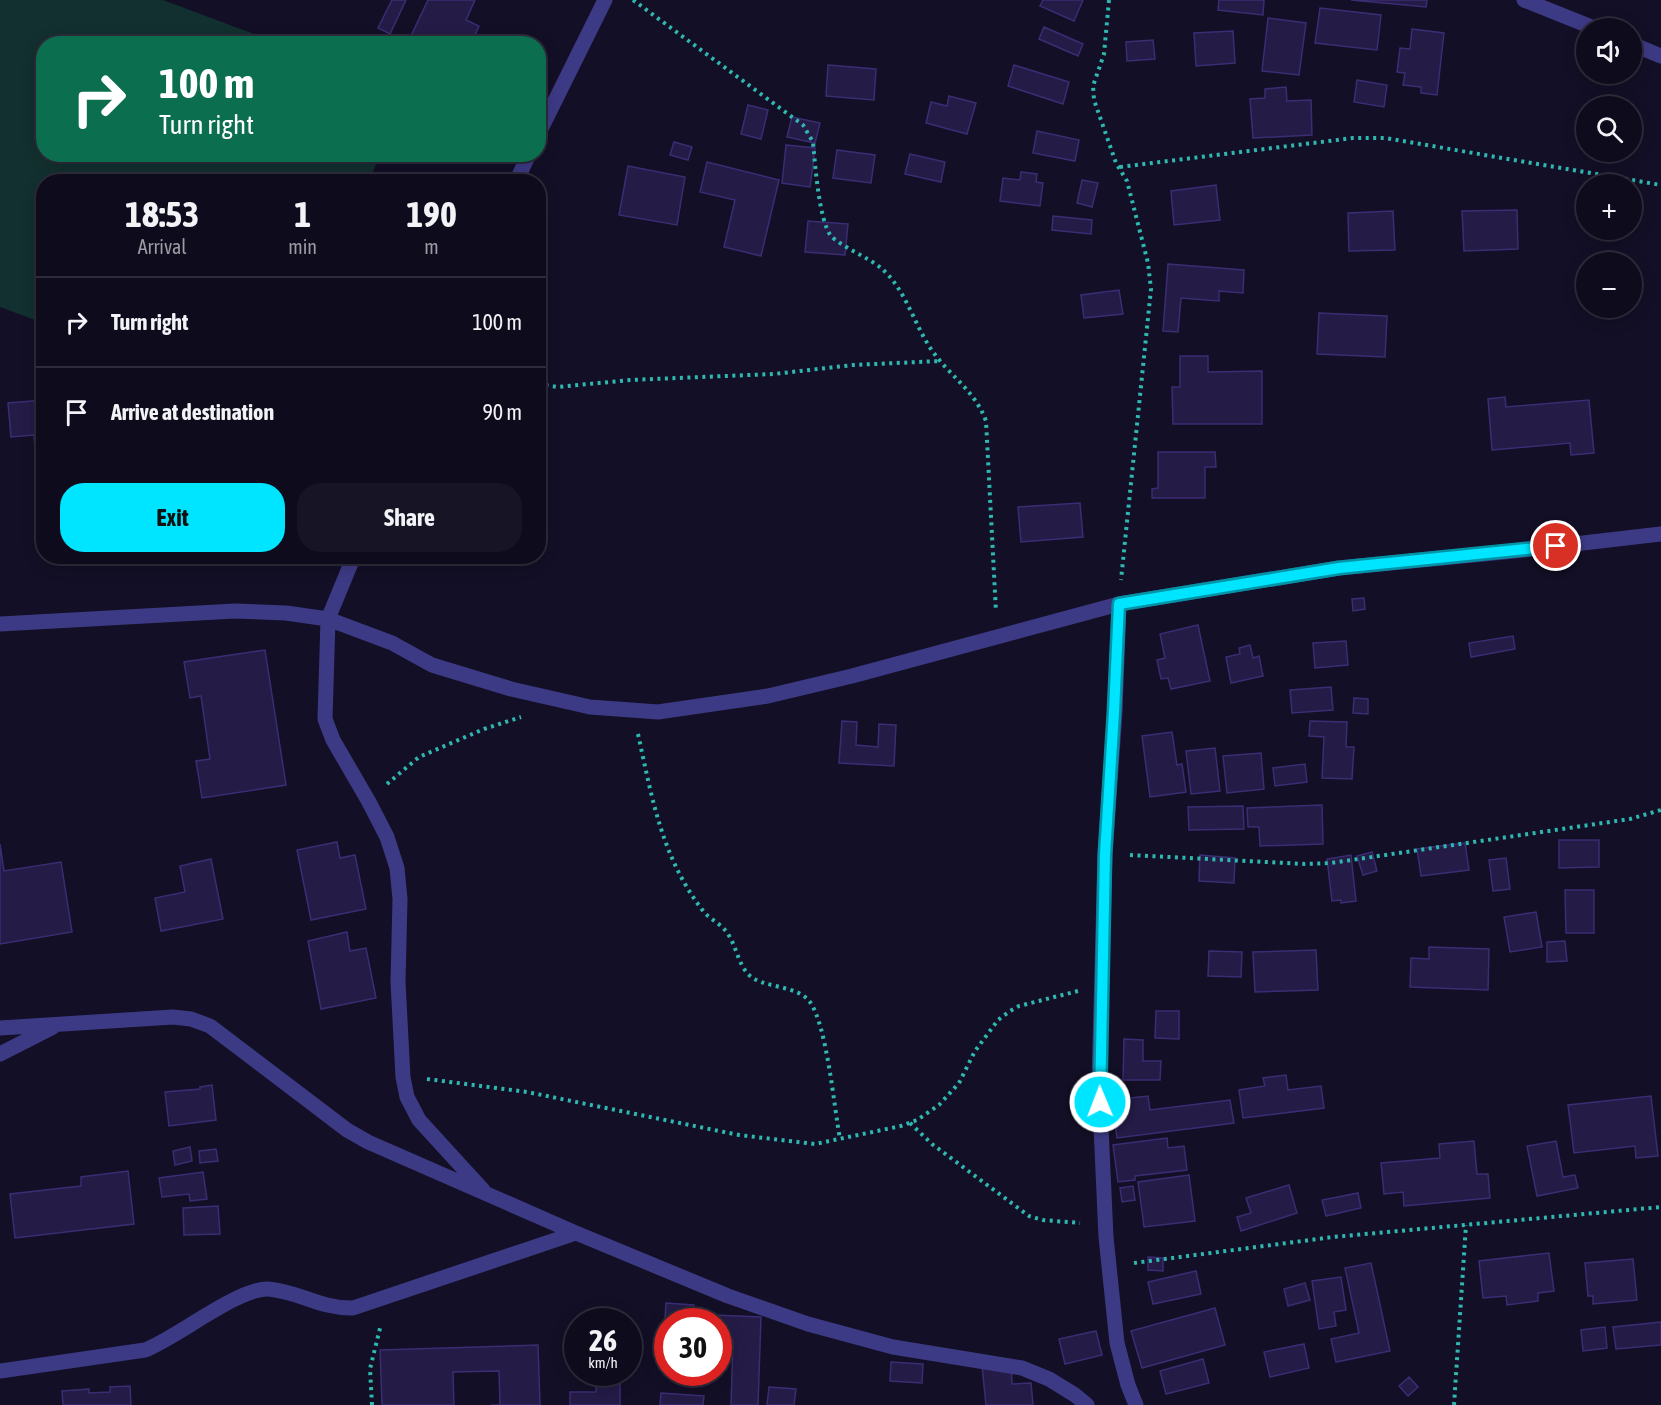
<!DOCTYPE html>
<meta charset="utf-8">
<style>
:root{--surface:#0e0b1c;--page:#171425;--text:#f1f3f6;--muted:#9b9ba3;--line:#2e2b3b;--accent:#00e5ff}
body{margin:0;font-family:"Asap Condensed",sans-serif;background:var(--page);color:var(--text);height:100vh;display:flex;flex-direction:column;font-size:22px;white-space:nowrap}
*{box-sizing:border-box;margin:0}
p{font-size:20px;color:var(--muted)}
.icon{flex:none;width:33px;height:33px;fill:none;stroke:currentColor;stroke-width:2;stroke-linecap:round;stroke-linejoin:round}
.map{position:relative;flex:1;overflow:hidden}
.side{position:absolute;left:36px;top:174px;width:510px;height:390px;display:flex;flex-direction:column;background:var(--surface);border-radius:24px;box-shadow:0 3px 15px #0003,0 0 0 2px var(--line)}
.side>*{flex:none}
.guide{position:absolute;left:36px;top:36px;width:510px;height:126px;border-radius:24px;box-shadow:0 3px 15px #0003,0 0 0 2px var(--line);background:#0b6e4f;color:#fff;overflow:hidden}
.buttons{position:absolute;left:1576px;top:18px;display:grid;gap:12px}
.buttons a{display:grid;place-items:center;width:66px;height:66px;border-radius:50%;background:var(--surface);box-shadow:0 3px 15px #0003,0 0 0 2px var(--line);font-size:30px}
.speed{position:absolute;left:564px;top:1308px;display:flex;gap:12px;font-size:30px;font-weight:700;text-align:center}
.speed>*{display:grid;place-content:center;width:78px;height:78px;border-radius:50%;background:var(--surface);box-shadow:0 3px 15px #0003,0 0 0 2px var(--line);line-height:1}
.speed small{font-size:15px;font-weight:400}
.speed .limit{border:9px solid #d22;background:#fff;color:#111}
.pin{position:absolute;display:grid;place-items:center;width:51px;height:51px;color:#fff;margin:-26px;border:3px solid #fff;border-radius:50%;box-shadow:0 2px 6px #0007}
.me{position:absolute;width:66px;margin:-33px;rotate:359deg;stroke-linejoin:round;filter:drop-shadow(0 0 4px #0008)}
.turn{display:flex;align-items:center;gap:21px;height:126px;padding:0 24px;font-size:27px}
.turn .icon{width:78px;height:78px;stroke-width:2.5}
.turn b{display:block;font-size:42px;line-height:51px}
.eta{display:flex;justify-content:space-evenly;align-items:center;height:102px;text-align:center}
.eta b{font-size:36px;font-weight:700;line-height:42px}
.primary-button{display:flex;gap:12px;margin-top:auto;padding:12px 24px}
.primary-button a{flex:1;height:69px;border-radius:24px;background:var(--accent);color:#111;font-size:24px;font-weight:700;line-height:69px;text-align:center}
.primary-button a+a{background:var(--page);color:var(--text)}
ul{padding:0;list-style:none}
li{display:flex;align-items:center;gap:18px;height:90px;padding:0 24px;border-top:2px solid var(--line)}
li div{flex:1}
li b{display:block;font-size:22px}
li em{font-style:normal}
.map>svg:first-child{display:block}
.green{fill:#12302f}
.building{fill:#241b47;stroke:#3b2d73;stroke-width:1.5}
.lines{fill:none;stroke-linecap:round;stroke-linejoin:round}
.path{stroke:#2fb8b0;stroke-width:4;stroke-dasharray:3 4.5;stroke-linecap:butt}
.street{stroke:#3d3a85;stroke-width:15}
.route-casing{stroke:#0095a6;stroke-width:15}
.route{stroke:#00e5ff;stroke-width:10}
</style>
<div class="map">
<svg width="1661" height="1405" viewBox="0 0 1661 1405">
<rect width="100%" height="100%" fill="#130f26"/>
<path class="green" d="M0,0H163L278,43L44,44V154L380,155L369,181L44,182L43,323L0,307Z"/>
<path class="building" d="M392,0H406L390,34L378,28Z
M428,0H475L466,20L479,26L471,44L457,41L456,44H421L410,38Z
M1043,0H1083L1074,21L1040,6Z
M1219,0H1264L1263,15L1218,10Z
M1351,0H1427L1426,7Z
M1320,8L1381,15L1377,50L1315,43Z
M1268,18L1306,23L1299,75L1262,71Z
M1044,27L1083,44L1078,56L1039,39Z
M1412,29L1444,33L1437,95L1421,93V87L1403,85L1405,73L1397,72L1400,48L1410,49Z
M1233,31L1235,63L1196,66L1194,33Z
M1153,40L1155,59L1127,61L1126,42Z
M828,65L876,69L874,100L826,96Z
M1014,65L1069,82L1063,104L1008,86Z
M1357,80L1387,85L1384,107L1354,102Z
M1286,87L1287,101L1311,100L1312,135L1253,138L1250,99L1265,98V89Z
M949,96L976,103L967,134L926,123L931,102L947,106Z
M748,105L768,110L761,139L741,134Z
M792,117L820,123L815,143L787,137Z
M1037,131L1079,140L1075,161L1033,153Z
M674,142L692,147L688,160L670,155Z
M786,145L815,148L810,187L782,183Z
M837,150L875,155L871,183L833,178Z
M910,154L945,162L941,182L905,174Z
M707,162L779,180L761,256L724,247L735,200L700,192Z
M628,166L685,177L677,225L619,215Z
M1021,172L1037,174L1036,182L1043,183L1040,206L1000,201L1003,178L1020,180Z
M1082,180L1098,183L1092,207L1077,203Z
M1216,185L1220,220L1174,225L1171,191Z
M1517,210L1518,249L1464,251L1462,211Z
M1393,211L1395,250L1349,251L1348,213Z
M1053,216L1092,220L1091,234L1052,230Z
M808,221L848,224L845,255L805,252Z
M1168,264L1244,270L1243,293L1219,291V301L1181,298L1178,332L1163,331Z
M1119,290L1123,314L1084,318L1081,295Z
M1319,313L1387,316L1385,357L1317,354Z
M1180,356H1208V372L1262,371V424H1173L1172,387H1180Z
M1505,397L1506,407L1589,400L1594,453L1571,455L1570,443L1492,450L1488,399Z
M44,400V450L35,451L34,435L11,437L8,403Z
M1158,452H1215L1216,467H1205V498H1152V489L1158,488Z
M1080,503L1083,537L1021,542L1018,507Z
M87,556H117V559L87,562Z
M1364,598L1365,609L1353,611L1352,599Z
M1198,625L1210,681L1171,689L1168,678L1161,679L1157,660L1165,658L1160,634Z
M1513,636L1515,649L1471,657L1469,643Z
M1346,641L1348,665L1315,668L1313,643Z
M1250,645L1253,658L1259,656L1263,676L1231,683L1226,657L1240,654L1239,648Z
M265,650L286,785L202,798L196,761L210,759L201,696L190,698L184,662Z
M1331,687L1333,710L1292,713L1290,690Z
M1354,698L1368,699V714L1353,713Z
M842,721L857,722L856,745L878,747L879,724L896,725L894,766L839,763Z
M1310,721L1347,722L1346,747H1354L1352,779L1322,778L1324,737L1309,736Z
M1172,732L1177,765L1182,764L1186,792L1150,797L1142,736Z
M1215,748L1220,791L1191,794L1186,751Z
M1261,753L1264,789L1227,793L1223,756Z
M1305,764L1307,782L1275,786L1273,768Z
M1322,805L1323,844L1260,846L1259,827H1248L1247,808Z
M1243,806L1244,829L1189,830L1188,807Z
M1559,840H1599V867L1559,868Z
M337,842L340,858L355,855L366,909L311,920L297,850Z
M1465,843L1469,870L1421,876L1417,849Z
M0,844L4,871L61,862L72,932L0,944Z
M1372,852L1377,871L1363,875L1357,856Z
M1200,855L1235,858L1234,883L1199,881Z
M1351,855L1356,901L1341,903V900L1332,901L1327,859Z
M1506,858L1510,889L1493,891L1489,860Z
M211,859L223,919L161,931L155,898L185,892L180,866Z
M1565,890H1594V933H1566Z
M1536,912L1542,947L1510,952L1504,917Z
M347,932L350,951L366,948L376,998L321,1009L308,941Z
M1565,941L1567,961L1547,962V942Z
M1429,947L1489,949L1488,990L1410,987L1411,958L1429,959Z
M1316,950L1318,990L1255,992L1253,952Z
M1209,951L1242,952L1241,977L1208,976Z
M1156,1011H1179V1039L1155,1038Z
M1124,1039L1143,1040V1061H1161L1160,1080H1123Z
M1286,1075L1288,1090L1321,1086L1324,1108L1243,1118L1239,1090L1265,1086L1263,1078Z
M212,1085L216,1120L169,1126L165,1092L200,1089V1087Z
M1148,1096L1150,1110L1230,1100L1234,1123L1117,1138L1112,1100Z
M1651,1096L1658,1156L1636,1158L1635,1146L1574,1153L1568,1105Z
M1167,1138L1168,1148L1184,1146L1187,1170L1135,1176V1180L1118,1182L1113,1145Z
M1474,1141L1477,1174H1488L1490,1198L1404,1206L1403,1192L1384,1194L1381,1163L1440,1158L1439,1144Z
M1556,1141L1563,1177L1575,1175L1578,1188L1537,1196L1527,1146Z
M190,1147L192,1161L175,1165L173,1151Z
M216,1149L218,1161L200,1163L199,1151Z
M128,1171L134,1224L15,1238L10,1194L81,1186V1177Z
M203,1172L207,1199L190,1201L189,1194L162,1197L159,1178Z
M1189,1175L1195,1221L1144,1227L1138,1182Z
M1289,1185L1297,1213L1241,1231L1237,1217L1251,1213L1246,1198Z
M1133,1186L1135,1200L1122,1202L1120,1188Z
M1358,1193L1361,1208L1326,1216L1322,1200Z
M218,1206L220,1234L184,1235L183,1208Z
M1549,1253L1554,1291L1538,1293V1301L1507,1305L1506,1296L1483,1298L1479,1261Z
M1148,1257L1163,1258V1271L1148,1270Z
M1633,1259L1637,1300L1593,1304V1296H1588L1585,1263Z
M1371,1263L1390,1351L1336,1362L1331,1339L1359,1333L1345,1268Z
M1196,1271L1201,1294L1153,1304L1148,1282Z
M1341,1277L1346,1310L1334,1312L1336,1326L1319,1329L1312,1281Z
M1305,1283L1310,1300L1288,1306L1284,1289Z
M666,1303L694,1305L693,1322H668V1334H664Z
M1215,1308L1225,1345L1142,1368L1131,1331Z
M714,1315L761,1317L758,1405H731L733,1341L718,1340V1322H714Z
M1661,1322V1345L1616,1349L1613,1327Z
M1605,1327L1607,1348L1583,1351L1581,1330Z
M1096,1331L1102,1355L1065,1364L1059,1339Z
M1304,1344L1309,1368L1270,1377L1264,1352Z
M538,1345L540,1405H491H500L499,1371L453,1372L454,1405H382L380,1350Z
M1203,1359L1209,1383L1166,1394L1160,1371Z
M891,1362L923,1364L922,1383L890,1381Z
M1011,1364L1012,1384L1031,1383L1033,1405H986L982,1366Z
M1409,1377L1418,1387L1408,1396L1399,1386Z
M620,1382V1405H570V1392H596V1383Z
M130,1386L131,1405H63L62,1391L89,1389V1393L110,1392V1387Z
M769,1387L796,1389L794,1405H767Z
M661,1393L704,1396L703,1405H660Z"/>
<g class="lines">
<path class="path" d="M633,0L803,125L813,142C815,163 819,221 831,236C839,245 869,258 881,268C905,288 914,324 931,349C950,377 974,389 986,421L996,612
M1109,0L1104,54L1093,86L1094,100L1116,163L1127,181L1148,263L1151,289L1121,580
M1120,167L1353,138H1385L1661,185
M538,384L558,387L630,380L774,374L853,365L940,361
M638,734C652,798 662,859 704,912C710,919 719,923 725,930C736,943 737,962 748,974C762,989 797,984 810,1002C827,1026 834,1107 840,1139
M387,784L419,757L484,729L521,717
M1130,855L1305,864L1331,863L1630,819L1661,810
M427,1079L527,1092L739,1135L815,1144L901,1126L917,1120L939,1105L959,1083L975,1051L998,1020L1010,1011L1019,1006L1078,991
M910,1123L932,1144L1029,1216L1043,1220L1080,1223
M1134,1263L1333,1237L1661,1207
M372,1405L370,1369L381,1324
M1454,1405L1466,1225"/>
<path class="street" d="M1524,0L1594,28
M1632,44L1661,56
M538,135L605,0
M516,182L529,154
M354,556L328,619L325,719L333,740L369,802L387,837L397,868L400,899L398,982L403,1077L407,1097L419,1120L483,1190
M1119,604L1115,712L1105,854L1099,1083L1106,1237L1117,1343L1128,1385L1136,1405
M0,624L235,611L286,613L328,619L392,643L432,665L511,689L590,707L658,712L768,696L852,676L1119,604L1339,568L1514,551L1661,534
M0,1028L173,1017L191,1019L210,1026L347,1130L368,1142L576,1233L728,1296L808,1324L893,1347L1022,1368L1049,1379L1075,1395L1087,1405
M0,1054L53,1027
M0,1371L145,1350C178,1337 238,1288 268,1289C298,1291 321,1309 353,1308L576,1233"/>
</g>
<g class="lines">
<defs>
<path id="route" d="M1100,1102L1105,854L1114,712L1119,604L1339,568L1556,546"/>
</defs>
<use href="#route" class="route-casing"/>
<use href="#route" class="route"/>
</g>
</svg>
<div class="buttons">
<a><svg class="icon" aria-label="sound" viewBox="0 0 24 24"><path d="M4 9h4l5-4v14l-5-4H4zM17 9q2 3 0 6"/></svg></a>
<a><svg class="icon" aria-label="search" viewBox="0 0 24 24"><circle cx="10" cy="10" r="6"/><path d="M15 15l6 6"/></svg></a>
<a>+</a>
<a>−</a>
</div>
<div class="speed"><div>26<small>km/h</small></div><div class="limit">30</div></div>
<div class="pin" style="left:1556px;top:546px;background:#d93025"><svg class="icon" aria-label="arrive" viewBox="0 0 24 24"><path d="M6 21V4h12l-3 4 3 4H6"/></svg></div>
<svg class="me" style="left:1100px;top:1102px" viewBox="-20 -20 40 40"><circle r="17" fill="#00e5ff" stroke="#fff" stroke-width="3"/><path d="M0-11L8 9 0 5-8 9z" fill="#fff"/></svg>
<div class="guide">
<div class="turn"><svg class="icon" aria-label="right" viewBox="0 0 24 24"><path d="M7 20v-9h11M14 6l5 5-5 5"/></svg><div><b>100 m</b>Turn right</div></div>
</div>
<section class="side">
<div class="eta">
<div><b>18:53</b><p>Arrival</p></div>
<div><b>1</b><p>min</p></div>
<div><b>190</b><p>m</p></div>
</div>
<ul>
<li><svg class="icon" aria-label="right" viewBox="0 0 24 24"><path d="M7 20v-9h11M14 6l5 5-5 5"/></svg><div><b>Turn right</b></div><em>100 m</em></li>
<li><svg class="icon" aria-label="arrive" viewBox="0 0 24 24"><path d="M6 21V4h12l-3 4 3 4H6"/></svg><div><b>Arrive at destination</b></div><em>90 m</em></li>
</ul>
<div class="primary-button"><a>Exit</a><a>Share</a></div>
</section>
</div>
